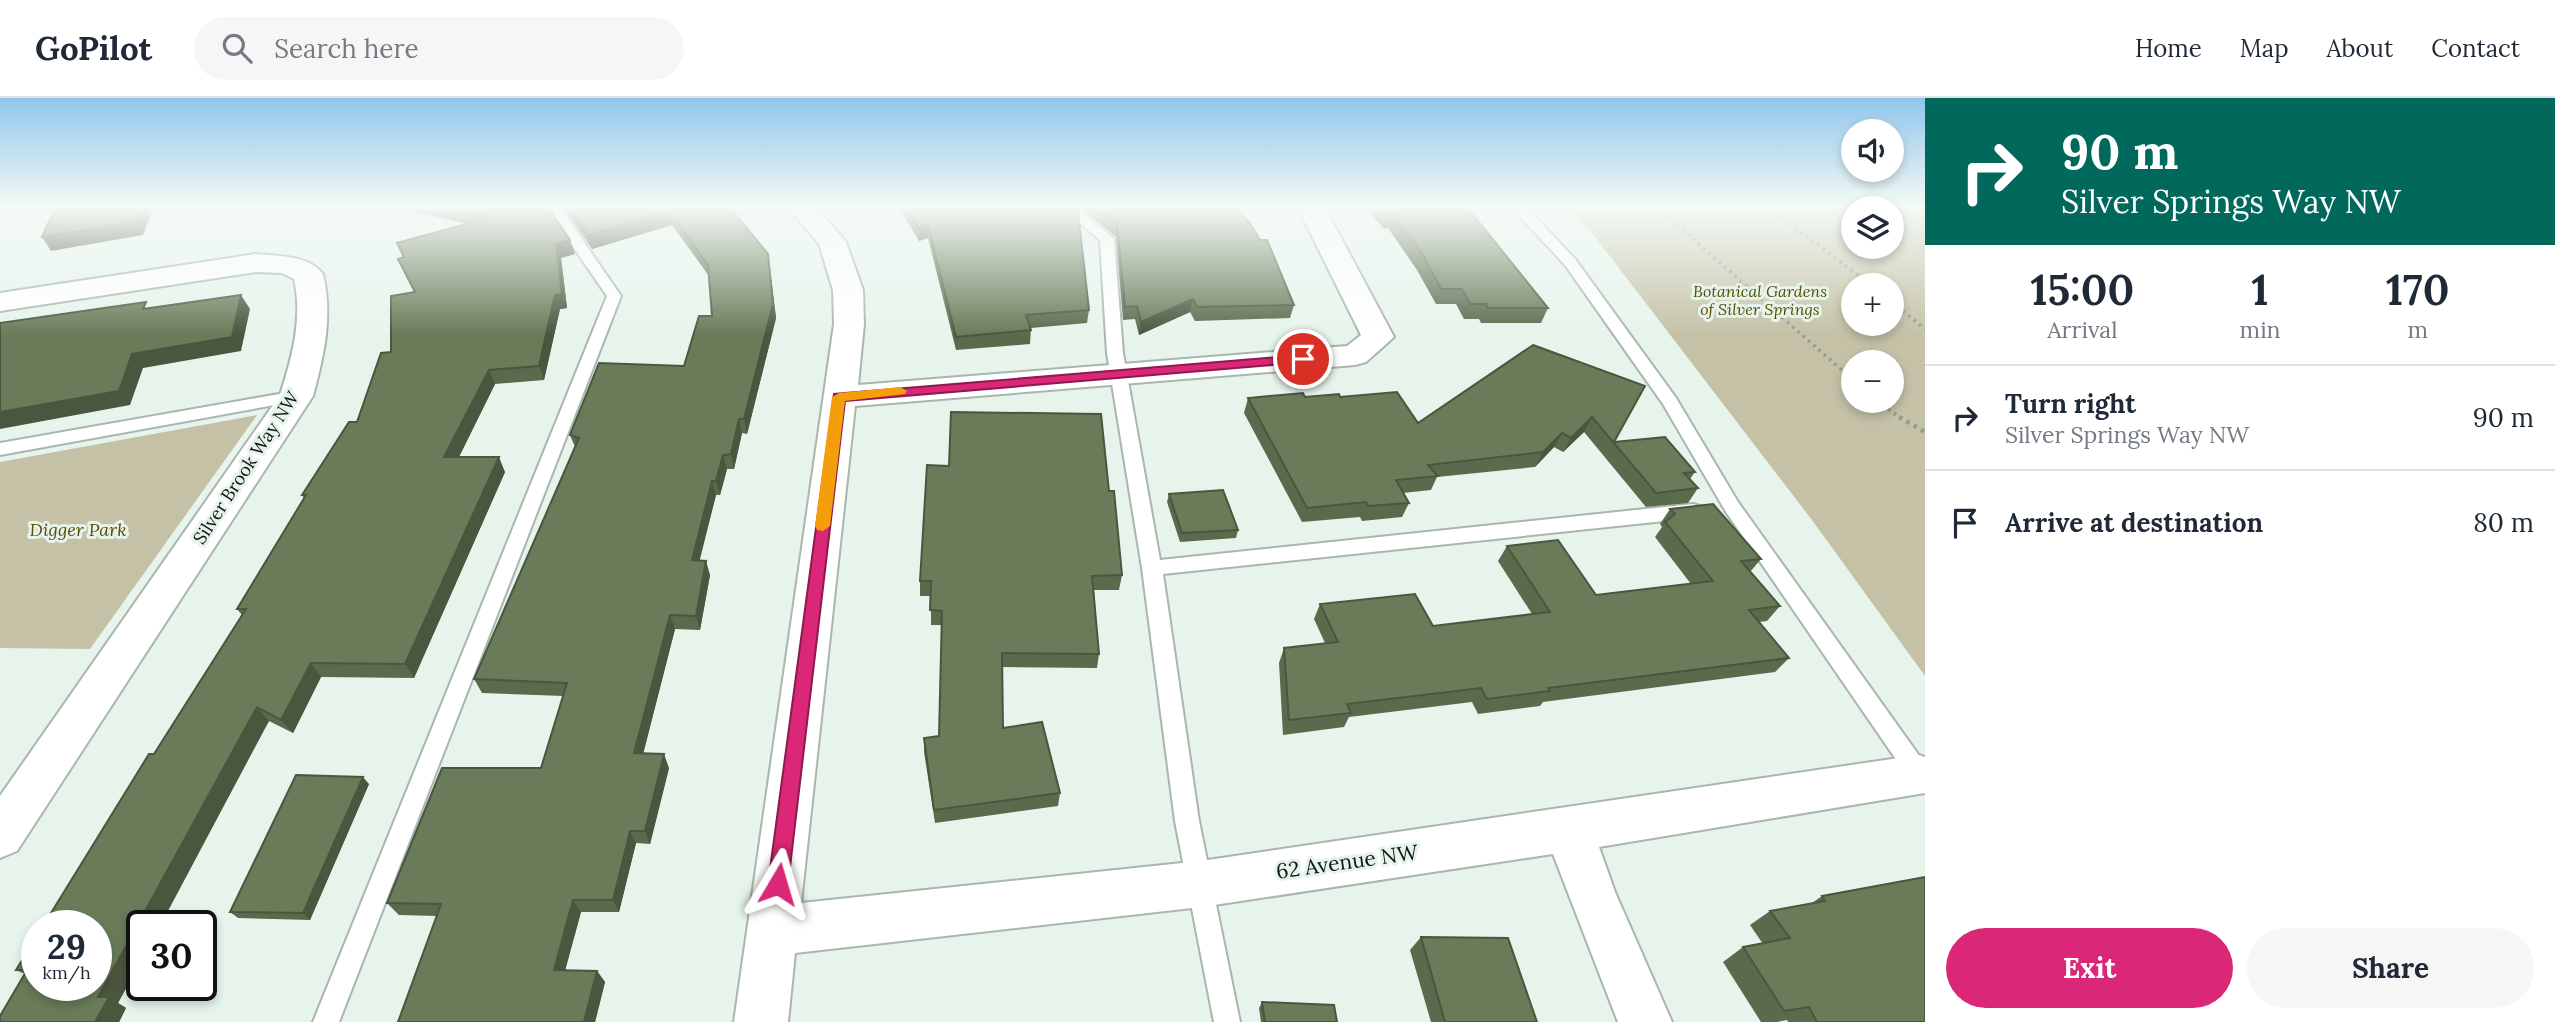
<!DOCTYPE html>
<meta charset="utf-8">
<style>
:root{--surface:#fff;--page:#f6f6f7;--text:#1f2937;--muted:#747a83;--line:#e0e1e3;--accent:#db2777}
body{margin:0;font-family:Lora,serif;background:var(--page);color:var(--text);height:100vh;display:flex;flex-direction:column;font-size:26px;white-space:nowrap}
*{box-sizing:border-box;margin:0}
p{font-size:23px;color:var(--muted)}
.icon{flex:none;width:38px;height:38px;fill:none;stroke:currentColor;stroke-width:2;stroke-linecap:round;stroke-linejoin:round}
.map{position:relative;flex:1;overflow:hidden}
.sheet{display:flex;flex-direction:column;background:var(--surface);width:630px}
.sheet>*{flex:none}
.hud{background:#00695c;color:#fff;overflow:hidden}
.buttons{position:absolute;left:1841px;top:21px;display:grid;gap:14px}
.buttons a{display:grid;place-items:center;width:63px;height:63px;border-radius:50%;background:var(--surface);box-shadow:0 4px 10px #0003;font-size:35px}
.speed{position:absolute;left:21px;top:812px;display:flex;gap:14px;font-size:35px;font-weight:700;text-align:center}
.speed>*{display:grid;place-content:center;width:91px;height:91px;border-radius:50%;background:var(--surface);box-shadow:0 4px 10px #0003;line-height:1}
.speed small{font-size:18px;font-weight:400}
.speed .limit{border:4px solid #111;border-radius:10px;background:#fff;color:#111}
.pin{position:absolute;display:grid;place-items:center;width:60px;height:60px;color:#fff;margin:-30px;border:4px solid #fff;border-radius:50%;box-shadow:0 2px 7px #0007}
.me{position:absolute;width:77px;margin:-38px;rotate:7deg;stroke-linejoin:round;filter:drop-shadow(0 0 5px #0008)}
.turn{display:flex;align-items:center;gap:24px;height:147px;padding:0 21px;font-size:32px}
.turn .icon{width:91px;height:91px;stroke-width:2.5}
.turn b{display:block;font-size:49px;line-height:60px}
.eta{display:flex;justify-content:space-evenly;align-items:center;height:119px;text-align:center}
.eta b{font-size:42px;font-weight:700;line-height:49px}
.action{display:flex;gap:14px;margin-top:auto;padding:14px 21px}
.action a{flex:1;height:80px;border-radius:42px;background:var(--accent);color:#fff;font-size:28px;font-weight:700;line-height:80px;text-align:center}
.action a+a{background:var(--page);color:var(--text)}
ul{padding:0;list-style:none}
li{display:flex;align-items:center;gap:21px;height:105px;padding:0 21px;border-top:2px solid var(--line)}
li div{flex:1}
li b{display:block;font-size:26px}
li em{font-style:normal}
header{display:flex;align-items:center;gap:42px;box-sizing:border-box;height:98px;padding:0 35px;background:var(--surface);border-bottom:2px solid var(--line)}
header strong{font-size:33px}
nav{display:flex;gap:38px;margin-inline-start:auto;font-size:24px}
.search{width:490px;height:63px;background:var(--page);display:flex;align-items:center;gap:18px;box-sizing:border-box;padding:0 24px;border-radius:38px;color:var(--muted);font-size:26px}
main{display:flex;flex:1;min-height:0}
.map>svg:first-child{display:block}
.green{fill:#c4c1a7;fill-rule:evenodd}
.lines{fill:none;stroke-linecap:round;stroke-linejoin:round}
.service-casing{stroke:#a9b6ae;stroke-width:4}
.minor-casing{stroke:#a9b6ae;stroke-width:4}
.path-far1{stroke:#929c96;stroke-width:3.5;stroke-dasharray:2.5 4.5;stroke-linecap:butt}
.path{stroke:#929c96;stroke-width:4.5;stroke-dasharray:3.5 5;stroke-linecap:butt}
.service{fill:#fff;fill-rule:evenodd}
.minor{fill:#fff;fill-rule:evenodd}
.wall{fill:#5a6a4d}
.shaded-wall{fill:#4a563e}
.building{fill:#697b59;stroke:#4a563e;stroke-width:2}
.route{fill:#db2777;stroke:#8e194d;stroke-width:2}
.slow{fill:#f59e0b}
.labels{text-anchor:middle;stroke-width:6;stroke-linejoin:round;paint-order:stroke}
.far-park-label{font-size:16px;font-style:italic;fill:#574f05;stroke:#e7f4ec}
.street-label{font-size:18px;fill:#121714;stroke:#e7f4ec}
.park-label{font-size:18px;font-style:italic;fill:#574f05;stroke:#e7f4ec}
.near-street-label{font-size:21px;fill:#121714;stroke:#e7f4ec}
</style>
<header>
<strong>GoPilot</strong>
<div class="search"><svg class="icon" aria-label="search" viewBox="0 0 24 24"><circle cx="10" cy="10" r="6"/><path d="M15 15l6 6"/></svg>Search here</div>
<nav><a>Home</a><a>Map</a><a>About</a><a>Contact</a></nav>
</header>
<main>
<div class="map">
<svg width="1925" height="924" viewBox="0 0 1925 924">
<rect width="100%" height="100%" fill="#e7f4ec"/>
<path class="green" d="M1562,108H1925V578L1812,422L1589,131ZM1853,110H1892V149H1853ZM1853,187H1892V226H1853ZM1853,264H1892V303H1853Z
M257,317L90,551L0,550V364Z"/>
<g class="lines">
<defs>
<path id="service" d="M545,108H559L621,198L339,924H313L607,198Z
M1059,108H1074L1114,141L1123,255L1160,462L1693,406L1700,408L1702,413L1700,418L1693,420L1163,476L1199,723L1240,924H1214L1175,723L1142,470L1107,255L1100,142Z
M1510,108H1525L1575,161L1676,300L1738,404L1925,666V695L1917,692L1726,414L1663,306L1565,167Z
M296,293L302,294L304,298L302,302L0,357V345Z"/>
<path id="minor" d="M787,108H815L846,144L863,192L864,226L858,287L1347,248L1361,237L1303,120L1293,108L1325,110L1394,239L1366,264L1355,267L855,308L801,805L1201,763L1919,657L1925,659V695L1599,749L1615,794L1672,924H1618L1553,756L1201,809L795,855L788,924H734L834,226L833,192L819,146Z
M256,156C277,158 309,157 323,176C333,219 324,257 313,298L17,753L0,760V698L280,297C292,259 303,221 294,181L282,175L256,174L0,213V195Z"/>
</defs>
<use href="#service" class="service-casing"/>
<use href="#minor" class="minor-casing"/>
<path class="path-far1" d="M1656,108L1853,282
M1767,108L1871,187
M1892,204L1925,231
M1877,303L1902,321"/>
<path class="path" d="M1899,319L1925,334"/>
<use href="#service" class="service"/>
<use href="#minor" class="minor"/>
</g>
<path class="wall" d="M390,108H547L570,142L575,156L561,160L567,210L560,211L544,282L495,286L459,359L505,374L414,580L321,579L293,635L269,623L142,828V861L118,905L126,910L119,924H0L25,876L16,872L242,517L237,511L304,400L302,397L357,324L391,254L414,194L398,161L403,159L397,145L467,126Z
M562,108H729L770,170L776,220L747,336L742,335L734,371H727L720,397H716L699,462L710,477L700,532L675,531L643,656L669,670L650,746L636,745L619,814H581L565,873H597L605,884L595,924H398L437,818L399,817L387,805L541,670L563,598L482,595L474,581L575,349L570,337L684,268L712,218L709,178L672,127L592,151Z
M898,108H1072L1089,212L1087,225L1031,230L1030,246L956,252L928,140L919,143Z
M1078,108H1235L1294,207L1290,220L1195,223L1190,214L1139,237L1135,221L1123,222L1116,139Z
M1364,108H1466L1548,210L1541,225H1481L1479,221H1464L1456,206H1436L1417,172L1388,130L1384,131Z
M1533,247L1614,344L1695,374L1690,381L1698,390L1688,405L1646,409L1584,334L1563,354L1554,349L1535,369L1437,379L1431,392L1403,395L1409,405L1402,419L1362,423L1360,419L1302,424L1244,315L1248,300L1340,299L1418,325Z
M949,368L1109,393L1122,477L1119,492H1094L1099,556L1097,570L1002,569L1003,630L1060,695L1058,708L935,725L924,654V640L939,638L942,527H931V498H920V483Z
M1169,396L1238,432L1236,440L1180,444L1167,404Z
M1670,411L1761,461L1750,474L1780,508L1767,523L1759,524L1789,560L1775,574L1543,604L1540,608L1478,616L1472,604L1349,619L1344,629L1283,637L1279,565L1284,550L1325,545L1314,521L1320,506L1433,528L1532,516L1498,463L1507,448L1596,497L1691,486L1655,439L1662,429L1660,426Z
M369,686L310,822L238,820L230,814Z
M1822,798L1925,924H1788L1787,922L1777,924H1761L1723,864L1743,849L1763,846L1750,827L1770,813L1812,805Z
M1421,839L1537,924H1431L1410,852Z
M1262,904L1337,924H1261L1259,910Z"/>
<path class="shaded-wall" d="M141,108H154L143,137L51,153L42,139Z
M669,113L672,127L592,151L588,137Z
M928,127V140L919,143V130Z
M570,142L575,156L561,160L567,210L560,211L544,282L539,268L555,197L556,146Z
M768,156L776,220L747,336L744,321Z
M241,197L250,211L241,253L143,270L130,307L0,331V314L132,256Z
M1193,201L1190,214L1139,237L1141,224Z
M489,272L495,286L452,373L444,359Z
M1592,319L1584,334L1563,354L1571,340Z
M739,321L742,335L734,371L731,356Z
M1562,335L1554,349L1535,369L1543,354Z
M723,357L727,371L720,397L716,383Z
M499,359L505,374L414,580L405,566Z
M712,383L716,397L696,477L692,462Z
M706,463L710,477L700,532L696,518Z
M670,517L675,531L640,668L634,655Z
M311,565L321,579L293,635L281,622Z
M257,609L269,623L160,828H142V861L118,905L126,910L119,924H95L98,899Z
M664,656L669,670L650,746L645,733Z
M363,679L369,686L310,822L303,815Z
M630,733L636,745L619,814L613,802Z
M573,802L581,814L562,883L554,872Z
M597,873L605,884L595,924H584Z"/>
<path class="building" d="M56,108H141L134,124L42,139Z
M445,108H547L570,142L556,146L562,196L555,197L539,268L489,272L444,359H499L405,566L311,565L281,622L257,609L98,899H109L95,924H0V918L27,872H16L37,838V887H96V828H43L149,656H154L246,511H237L306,397H302L349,324H357L381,255L391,254V198L415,194L398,161L404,159L397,145L492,119Z
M568,108H729L768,156L773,206L744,321H739L731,356L723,357L716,383H712L692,462L706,463L696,518L670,517L634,655L664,656L645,733H630L613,802H573L554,872L597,873L584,924H398L441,806L387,805L442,670H541L567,585L474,581L579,340L570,337L599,265L684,268L699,218H712L708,167L669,113L588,137Z
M906,108H1072L1078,113L1089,212L1026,217L1031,232L956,239L928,127L919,130Z
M1095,108H1235L1250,125L1260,142H1267L1294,207L1197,209L1193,201L1141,224L1137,208L1125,209L1117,126Z
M1381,108H1466L1548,210H1488L1486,206H1470L1462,191H1441L1423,157L1393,116L1389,117Z
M241,197L232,239L132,256L119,293L0,314V225L146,204L143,211Z
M1533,247L1645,288L1614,344L1665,339L1695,374L1684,375L1698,390L1656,395L1592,319L1571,340L1562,335L1543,354L1428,367L1438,378L1396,382L1409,405L1368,408L1366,404L1307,410L1248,300L1303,295L1305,299L1339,296L1340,299L1397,294L1418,325Z
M951,314L1101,316L1109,393H1114L1122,477L1092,478L1099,556L1002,555L1003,630L1042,624L1060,695L934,712L924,640L939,638L942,513L930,512L931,483H920L927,367L949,368Z
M1223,392L1238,432L1182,435L1169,396Z
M1713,406L1761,461L1741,463L1780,508L1749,512L1789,560L1548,590L1550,593L1487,601L1481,590L1347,606L1351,615L1289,622L1284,550L1338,544L1320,506L1415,496L1433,528L1550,514L1507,448L1558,442L1596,497L1713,483L1665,424L1675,416L1670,411Z
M296,677L363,679L303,815L230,814Z
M1925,779V924H1817L1809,909L1784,913L1743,849L1790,840L1770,813L1825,803L1822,798Z
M1421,839L1508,840L1537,924H1445Z
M1262,904L1334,907L1337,924H1265Z"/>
<linearGradient id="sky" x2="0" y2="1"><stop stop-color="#91c6eb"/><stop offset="0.46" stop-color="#f4faf6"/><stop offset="1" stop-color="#f4faf6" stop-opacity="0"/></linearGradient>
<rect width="1925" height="237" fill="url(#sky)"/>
<path class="route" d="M1303,257L1309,261L1307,264L845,303L788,786L785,793L778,796L771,793L768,786L834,296Z"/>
<path class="slow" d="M900,289L907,293L905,296L845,303L830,428L823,433L817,432L815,428L832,299L839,295Z"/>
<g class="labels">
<g class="far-park-label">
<text x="1760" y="199">Botanical Gardens<tspan x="1760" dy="18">of Silver Springs</tspan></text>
</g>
<g class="street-label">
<text transform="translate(246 370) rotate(-57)" y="6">Silver Brook Way NW</text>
</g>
<g class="park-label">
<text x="78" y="438">Digger Park</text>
</g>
<g class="near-street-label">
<text transform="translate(1347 764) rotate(-8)" y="7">62 Avenue NW</text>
</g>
</g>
</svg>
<div class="buttons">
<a><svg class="icon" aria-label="sound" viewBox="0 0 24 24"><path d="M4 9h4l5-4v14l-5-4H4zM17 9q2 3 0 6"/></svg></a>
<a><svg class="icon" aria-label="layers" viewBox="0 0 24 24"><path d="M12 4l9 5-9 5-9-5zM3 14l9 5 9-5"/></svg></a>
<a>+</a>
<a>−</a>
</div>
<div class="speed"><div>29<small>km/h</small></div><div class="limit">30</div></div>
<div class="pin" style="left:1303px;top:261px;background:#d93025"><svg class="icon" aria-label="arrive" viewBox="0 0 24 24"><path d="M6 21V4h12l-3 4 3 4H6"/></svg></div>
<svg class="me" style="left:778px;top:786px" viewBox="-20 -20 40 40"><path d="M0-17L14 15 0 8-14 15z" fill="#db2777" stroke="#fff" stroke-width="4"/></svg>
</div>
<section class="sheet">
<div class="hud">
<div class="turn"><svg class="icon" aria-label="right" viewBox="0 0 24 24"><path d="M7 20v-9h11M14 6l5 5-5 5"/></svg><div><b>90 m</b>Silver Springs Way NW</div></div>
</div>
<div class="eta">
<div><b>15:00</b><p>Arrival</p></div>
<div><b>1</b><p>min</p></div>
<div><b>170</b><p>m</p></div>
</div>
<ul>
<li><svg class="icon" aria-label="right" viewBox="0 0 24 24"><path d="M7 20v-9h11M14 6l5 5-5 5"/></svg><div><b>Turn right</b><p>Silver Springs Way NW</p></div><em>90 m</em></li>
<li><svg class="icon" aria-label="arrive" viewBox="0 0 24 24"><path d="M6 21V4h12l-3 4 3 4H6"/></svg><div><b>Arrive at destination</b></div><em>80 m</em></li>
</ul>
<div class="action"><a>Exit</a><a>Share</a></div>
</section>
</main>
